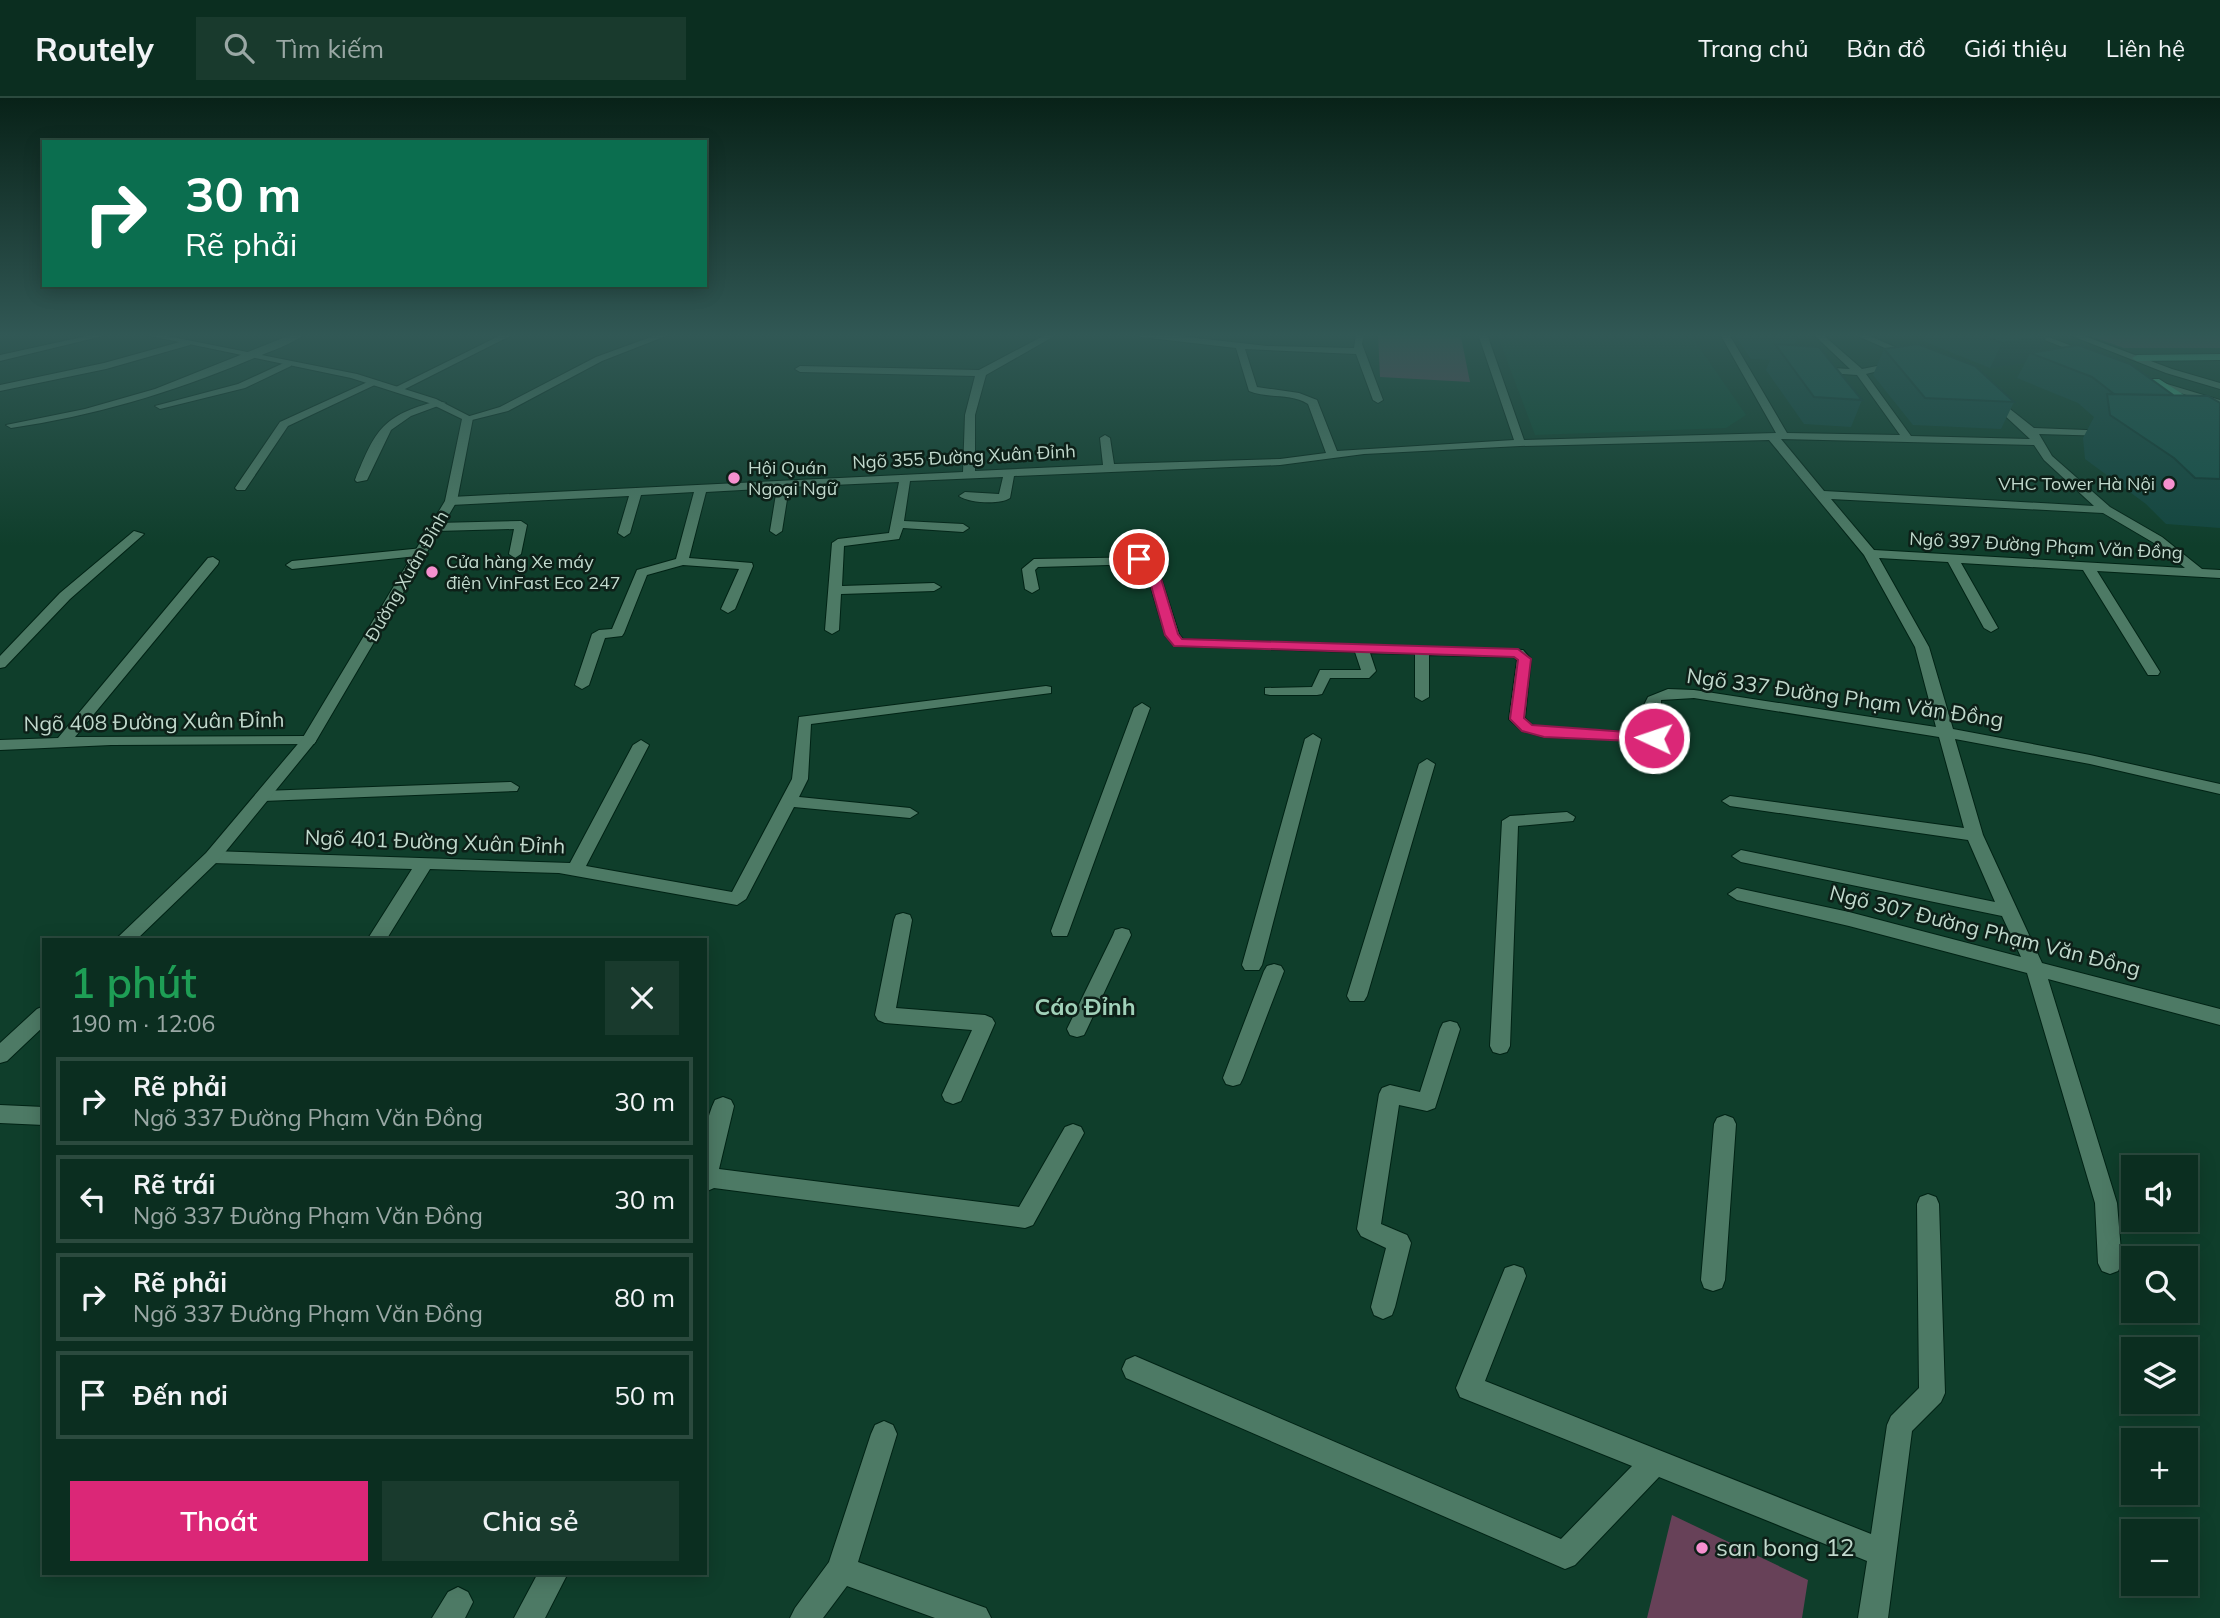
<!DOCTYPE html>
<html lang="vi">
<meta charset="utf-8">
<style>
:root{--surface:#0b2e20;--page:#193a2d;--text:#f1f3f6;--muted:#9aa8a5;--line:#2b4a3e;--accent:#db2777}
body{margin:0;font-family:Mulish,sans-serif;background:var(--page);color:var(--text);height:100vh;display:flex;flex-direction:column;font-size:26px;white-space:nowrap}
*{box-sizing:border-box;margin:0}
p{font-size:23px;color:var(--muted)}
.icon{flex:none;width:38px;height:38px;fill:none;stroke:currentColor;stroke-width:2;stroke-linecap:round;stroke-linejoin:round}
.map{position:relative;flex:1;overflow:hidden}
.panel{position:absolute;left:42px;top:840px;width:665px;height:637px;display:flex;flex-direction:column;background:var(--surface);border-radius:0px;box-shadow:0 4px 18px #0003,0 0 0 2px var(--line)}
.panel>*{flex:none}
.hud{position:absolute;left:42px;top:42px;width:665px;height:147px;border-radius:0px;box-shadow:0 4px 18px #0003,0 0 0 2px var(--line);background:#0b6e4f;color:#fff;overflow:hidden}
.buttons{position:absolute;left:2121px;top:1057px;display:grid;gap:14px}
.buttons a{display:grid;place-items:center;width:77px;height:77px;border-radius:0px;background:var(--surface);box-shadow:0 4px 18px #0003,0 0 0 2px var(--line);font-size:35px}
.pin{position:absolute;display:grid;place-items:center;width:60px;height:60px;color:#fff;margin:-30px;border:4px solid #fff;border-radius:50%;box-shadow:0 2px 7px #0007}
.me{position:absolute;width:77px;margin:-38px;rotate:273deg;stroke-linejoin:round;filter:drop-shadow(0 0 5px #0008)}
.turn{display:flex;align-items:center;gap:24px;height:147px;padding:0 28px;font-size:32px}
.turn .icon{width:91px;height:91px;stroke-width:2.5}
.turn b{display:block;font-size:49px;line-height:60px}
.round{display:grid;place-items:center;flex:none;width:74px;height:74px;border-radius:0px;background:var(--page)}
.headline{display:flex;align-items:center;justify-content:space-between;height:119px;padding:0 28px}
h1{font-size:42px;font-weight:600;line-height:52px;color:#1e9e55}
.action{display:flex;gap:14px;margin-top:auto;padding:14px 28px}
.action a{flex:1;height:80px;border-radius:0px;background:var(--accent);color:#fff;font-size:28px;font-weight:600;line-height:80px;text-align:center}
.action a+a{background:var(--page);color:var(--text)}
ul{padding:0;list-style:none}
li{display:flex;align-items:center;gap:21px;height:88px;margin:0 14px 10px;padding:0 14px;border:4px solid var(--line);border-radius:0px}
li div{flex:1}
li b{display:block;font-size:26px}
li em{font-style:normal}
header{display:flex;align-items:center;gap:42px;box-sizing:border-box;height:98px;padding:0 35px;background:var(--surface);border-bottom:2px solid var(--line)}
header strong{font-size:33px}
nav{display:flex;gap:38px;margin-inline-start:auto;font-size:24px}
.search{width:490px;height:63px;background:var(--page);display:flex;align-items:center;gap:18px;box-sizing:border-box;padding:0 24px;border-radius:0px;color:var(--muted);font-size:26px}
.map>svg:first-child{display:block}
.built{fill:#0c4832}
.green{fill:#674158}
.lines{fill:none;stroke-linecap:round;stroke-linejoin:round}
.minor-casing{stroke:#002315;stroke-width:2}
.tertiary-casing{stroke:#002315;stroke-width:2}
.primary-casing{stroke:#002315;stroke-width:2}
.minor{fill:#4d7a65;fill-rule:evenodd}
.tertiary{fill:#4d7a65;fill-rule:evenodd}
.primary{fill:#42ab82;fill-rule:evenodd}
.wall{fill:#13463f}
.shaded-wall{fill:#0f3933}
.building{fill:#165149;stroke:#0f3933;stroke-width:2}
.route{fill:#db2777;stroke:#8e194d;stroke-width:2}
.poi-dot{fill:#f690cf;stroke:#0d2018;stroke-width:2.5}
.labels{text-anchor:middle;stroke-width:5;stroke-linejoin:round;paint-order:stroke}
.far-street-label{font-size:18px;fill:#c1d9cd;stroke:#0d2018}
.far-poi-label{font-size:18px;fill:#c1d9cd;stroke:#0d2018;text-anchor:start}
.street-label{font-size:21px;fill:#c1d9cd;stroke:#0d2018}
.neighbourhood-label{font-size:23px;font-weight:bold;fill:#a1d1b9;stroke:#0d2018}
.near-poi-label{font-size:24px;fill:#c1d9cd;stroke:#0d2018;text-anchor:start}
</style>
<header>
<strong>Routely</strong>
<div class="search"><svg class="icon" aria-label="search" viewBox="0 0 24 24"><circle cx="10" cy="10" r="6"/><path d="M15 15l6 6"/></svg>Tìm kiếm</div>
<nav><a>Trang chủ</a><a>Bản đồ</a><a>Giới thiệu</a><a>Liên hệ</a></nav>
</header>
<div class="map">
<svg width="2220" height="1520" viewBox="0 0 2220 1520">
<rect width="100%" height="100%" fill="#0f3e2b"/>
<path class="built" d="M1497,236H1690L1746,317L1726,330L1535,337Z"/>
<path class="green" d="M1378,236L1461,239L1470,284L1380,279Z
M2085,236H2220V250H2124Z
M1672,1417L1808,1482L1802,1520H1647Z"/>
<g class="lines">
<defs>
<path id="minor" d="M96,236H111L0,263V257Z
M293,236H305C289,248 265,255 247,263C171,295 93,318 11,330L6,327L85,311L155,291Z
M503,236H514L403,292L394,290Z
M659,236H671L602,263L508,313L468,323L463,320L500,309L596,259Z
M1047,236H1058L986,277L975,317V373L1103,367L1100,340L1105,337L1110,340L1114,366L1280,361L1326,355L1308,306C1291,295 1269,301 1249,293L1236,250L1141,239L1137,236H1161L1267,248L1354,250L1356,236H1364L1362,246L1383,302L1378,305L1373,302L1356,256L1245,251L1257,289L1299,295L1317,302L1337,353L1514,342L1478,236H1487L1524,342L1776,335L1720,236H1729L1787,335L1900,337L1857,277L1813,274L1811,272L1816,269L1850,271L1813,236H1822L1862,271L1902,263V267L1866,276L1911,338L2030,341L1987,301L1986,299L1991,296L2034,330L2112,333L2113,335L2108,338L2039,336L2052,358L2110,409L2162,439L2202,471L2220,472V480L2097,473L2160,574L2158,577H2148L2083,472L1961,465L1998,530L1991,534L1984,530L1948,464L1879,460L1929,549L1953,631L2090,657L2220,686V696L2090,666L1955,641L1983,737L2042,865L2220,911V927L2048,881L2117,1105L2122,1165L2118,1173L2110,1176L2102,1173L2098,1165L2095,1105L2027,875L1849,828L1737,802L1728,796L1737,790L1849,814L2021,859L2002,818L1741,764L1732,758L1741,752L1995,804L1968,742L1730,708L1722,703L1730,698L1964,730L1939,639L1694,600L1661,602L1662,640L1660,643L1544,639L1522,633L1509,621L1517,562L1514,559L1429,557V599L1422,603L1415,599V556L1370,555L1376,573L1369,580H1330L1322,596L1317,597H1270L1265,596V590L1312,589L1320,572H1361L1355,554L1174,548L1165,537L1144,466L1038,469L1035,472L1039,491L1032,495L1025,491L1022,471L1034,461L1152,459L1156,464L1179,536L1183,541L1523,552L1531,561L1525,620L1532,627L1544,629L1646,635L1644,607L1648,599L1668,591L1694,592L1936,629L1915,549L1864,457L1769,342L1520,348L1364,356L1280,367L1014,378L1010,400C1000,407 969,405 959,398L965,394L999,396L1003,379L910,383L904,423L963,426L969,430L963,434L903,430L899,441L844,448L842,488L934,485L941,489L934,493L841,496L839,532L832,536L825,532L832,445L838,441L889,435L899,384L789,389L782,433L776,437L770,433L777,390L706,394L689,460L752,465L753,468L735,511L728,515L721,511L739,471L683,467L647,477L624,535L622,538L605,540L589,587L582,591L575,587L592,536L599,532L612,531L637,472L676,461L694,394L641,397L630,435L624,439L618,435L629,398L451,407L445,403L451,399L963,374L965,317L975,278L800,274L795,271L800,268L979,272ZM1781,341L2034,347L2044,362L2094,408L1824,393ZM1831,401L2103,415L2154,445L2185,470L1874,452Z
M1853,236H1865L1918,259L1910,261Z
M187,242L190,243V247L106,271L0,293V287L104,265Z
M288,263L291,264V268L245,290L160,311L155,308L238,286Z
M372,282L381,284L288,328L245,392H237L235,390L280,324Z
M437,303L446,305L411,318L391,332L367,382L357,384L355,382C376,331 382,318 437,303Z
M521,423L527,427L521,456L515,460L509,456L514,431L436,433L430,429L436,425Z
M134,433L144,436L70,501L5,569L0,570V558L60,495Z
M423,450L427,451V457L292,471L286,467L292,463Z
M213,459L219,463L218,466L75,639L308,638L316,643L314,646L111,647L0,652V642L58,640L208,460Z
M1046,588L1051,589V595L811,626L808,681L799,699L910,710L918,715L910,720L794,709L746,801L737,807L559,775L430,771L386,842H367L412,771L212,765L203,759L212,753L570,765L633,647L641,642L649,647L586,768L732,794L792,681L799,619Z
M1142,605L1150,610L1069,833L1067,838H1053L1051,833L1134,610Z
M1313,636L1321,641L1262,867L1259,872H1245L1242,867L1305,641Z
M1427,661L1435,666L1367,898L1364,903H1350L1347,898L1419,666Z
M511,684L519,689L517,693L263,703L255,698L263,693Z
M1567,714L1575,719L1573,723L1518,728L1510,948L1507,954L1500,956L1493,954L1490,948L1502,723L1510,718Z
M903,815L910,817L912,822L896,910L985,917L992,920L995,925L961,1003L953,1006L945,1003L942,997L972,932L885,925L878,922L875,917L894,822L896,817Z
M1122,830L1129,832L1131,837L1087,931L1084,937L1077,939L1070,937L1067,931L1113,837L1115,832Z
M1274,866L1281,868L1284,873L1243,980L1240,986L1233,988L1226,986L1223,980L1264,873L1267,868Z
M1450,923L1457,925L1460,931L1435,1010L1427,1013L1399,1007L1381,1126L1407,1137L1411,1145L1395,1209L1392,1217L1383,1221L1374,1217L1371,1209L1386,1150L1361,1138L1357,1131L1379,996L1382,990L1390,987L1420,994L1440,931L1443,925Z
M723,999L731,1002L734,1008L719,1071L1019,1109L1065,1029L1073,1026L1081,1029L1084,1035L1033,1127L1025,1130L714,1090L705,1094C705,1063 701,1030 715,1002Z
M0,1007L44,1009V1027L0,1025Z
M1725,1017L1733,1020L1736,1026L1725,1182L1722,1190L1713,1193L1704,1190L1701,1182L1714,1026L1717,1020Z
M1928,1096L1936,1099L1939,1106L1945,1295L1941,1304L1912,1333L1888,1520H1858L1867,1463L1659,1379L1575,1467L1565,1471L1126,1280L1122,1271L1126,1262L1135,1258L1561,1441L1632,1368L1460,1299L1456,1290L1505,1170L1514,1167L1523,1170L1526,1178L1485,1283L1871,1436L1887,1327L1891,1318L1919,1290L1917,1106L1920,1099Z
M884,1323L893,1327L897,1336L858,1464L986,1510L991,1520H935L847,1488L823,1520H790L795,1510L829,1464L871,1336L875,1327Z
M538,1475H568L545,1520H514Z
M458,1489L468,1494L473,1504L465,1520H432L448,1494Z"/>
<path id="tertiary" d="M141,236H157L357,276L436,301L473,320L457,403L316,643L218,763L136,842H115L206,755L302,641L445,403L462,321L429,305L351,280Z
M2030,236H2041L2095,257L2087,259Z
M2067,236H2079L2172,271L2220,285V291L2166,275Z
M2147,280L2220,302V308L2147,284Z
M44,908V928L7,963L0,965V945L37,911Z"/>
<path id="primary" d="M2220,256V262L2137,263L2132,260L2137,257Z
M2151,281H2159L2220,320V328L2151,285Z"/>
</defs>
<use href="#minor" class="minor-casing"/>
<use href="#tertiary" class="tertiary-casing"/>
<use href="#primary" class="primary-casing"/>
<use href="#minor" class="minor"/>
<use href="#tertiary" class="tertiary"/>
<use href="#primary" class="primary"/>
</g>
<path class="wall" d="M1734,236H1797L1798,238L1795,247L1862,302L1851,329L1804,326L1766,272L1770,262L1751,261Z
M1926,236H2040L2047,238L2040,253L2173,297L2220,305V430L2166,426L2146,406L2085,361L2083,340L2094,319L2078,305L2017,280L2025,265L1990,270L1923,243Z
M1884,251L2014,304L2001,331L1913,327L1873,277Z"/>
<path class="shaded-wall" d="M2047,238L2037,258L2030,255L2025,265L1990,270L2002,245Z"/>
<path class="building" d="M1760,236H1797L1798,238Z
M1978,236H2040L2047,238L2002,245Z
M1775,246L1819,249L1862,302L1814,299Z
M1918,246L1975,268L2014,304L1925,300L1884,251Z
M2078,247L2130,266L2173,297L2114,296L2092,279L2030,255Z
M2107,296L2208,298L2220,305V381L2195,380L2174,360L2110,317Z"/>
<linearGradient id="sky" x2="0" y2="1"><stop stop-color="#082218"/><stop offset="0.53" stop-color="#315855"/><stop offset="1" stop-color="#315855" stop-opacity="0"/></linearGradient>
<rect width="2220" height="448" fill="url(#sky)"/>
<path class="route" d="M1139,458L1156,464L1178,536L1182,541L1518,551L1531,561L1524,620L1532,627L1654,636L1661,640L1654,644L1544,639L1522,633L1510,621L1518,562L1514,559L1174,548L1165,537L1145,466L1133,461Z"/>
<g class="poi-dot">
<circle cx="734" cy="380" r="7"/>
<circle cx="2169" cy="386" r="7"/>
<circle cx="432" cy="474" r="7"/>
<circle cx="1702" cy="1450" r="7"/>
</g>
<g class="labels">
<g class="far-street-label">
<text transform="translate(964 359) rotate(-3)" y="6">Ngõ 355 Đường Xuân Đỉnh</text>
<text transform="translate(2046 448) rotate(3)" y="6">Ngõ 397 Đường Phạm Văn Đồng</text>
<text transform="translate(407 478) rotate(-60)" y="6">Đường Xuân Đỉnh</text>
</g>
<g class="far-poi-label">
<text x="748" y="376">Hội Quán<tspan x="748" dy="21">Ngoại Ngữ</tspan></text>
<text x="2155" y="392" text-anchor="end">VHC Tower Hà Nội</text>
<text x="446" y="470">Cửa hàng Xe máy<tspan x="446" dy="21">điện VinFast Eco 247</tspan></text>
</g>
<g class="street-label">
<text transform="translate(1845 600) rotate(8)" y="7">Ngõ 337 Đường Phạm Văn Đồng</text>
<text transform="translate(154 624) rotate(-1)" y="7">Ngõ 408 Đường Xuân Đỉnh</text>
<text transform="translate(435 744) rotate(2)" y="7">Ngõ 401 Đường Xuân Đỉnh</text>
<text transform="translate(1985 833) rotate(14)" y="7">Ngõ 307 Đường Phạm Văn Đồng</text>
</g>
<g class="neighbourhood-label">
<text x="1085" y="917">Cáo Đỉnh</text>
</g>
<g class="near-poi-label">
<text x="1716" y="1458">san bong 12</text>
</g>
</g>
</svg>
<div class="buttons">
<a><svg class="icon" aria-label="sound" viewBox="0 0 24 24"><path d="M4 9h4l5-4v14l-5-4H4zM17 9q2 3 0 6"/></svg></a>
<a><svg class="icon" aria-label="search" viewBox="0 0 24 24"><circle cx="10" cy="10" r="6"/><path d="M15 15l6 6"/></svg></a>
<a><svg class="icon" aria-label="layers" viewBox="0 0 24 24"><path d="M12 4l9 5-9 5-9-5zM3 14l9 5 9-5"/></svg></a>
<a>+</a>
<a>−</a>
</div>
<div class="pin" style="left:1139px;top:461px;background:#d93025"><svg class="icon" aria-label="arrive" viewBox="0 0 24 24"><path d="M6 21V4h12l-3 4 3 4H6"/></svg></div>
<svg class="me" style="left:1654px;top:640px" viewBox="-20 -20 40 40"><circle r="17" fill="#db2777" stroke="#fff" stroke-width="3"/><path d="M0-11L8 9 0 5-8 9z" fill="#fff"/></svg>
<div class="hud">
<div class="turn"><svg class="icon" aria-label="right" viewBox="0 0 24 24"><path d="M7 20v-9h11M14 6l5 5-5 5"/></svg><div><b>30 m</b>Rẽ phải</div></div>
</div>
<section class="panel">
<div class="headline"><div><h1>1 phút</h1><p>190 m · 12:06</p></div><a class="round"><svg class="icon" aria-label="close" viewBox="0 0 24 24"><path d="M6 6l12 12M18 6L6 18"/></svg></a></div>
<ul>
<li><svg class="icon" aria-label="right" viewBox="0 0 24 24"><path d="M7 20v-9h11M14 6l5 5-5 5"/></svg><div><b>Rẽ phải</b><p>Ngõ 337 Đường Phạm Văn Đồng</p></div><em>30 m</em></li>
<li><svg class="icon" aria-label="left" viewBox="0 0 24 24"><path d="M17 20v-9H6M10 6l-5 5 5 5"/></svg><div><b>Rẽ trái</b><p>Ngõ 337 Đường Phạm Văn Đồng</p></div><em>30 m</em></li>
<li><svg class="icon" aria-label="right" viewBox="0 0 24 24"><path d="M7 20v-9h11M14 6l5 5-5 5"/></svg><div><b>Rẽ phải</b><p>Ngõ 337 Đường Phạm Văn Đồng</p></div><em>80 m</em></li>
<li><svg class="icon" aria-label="arrive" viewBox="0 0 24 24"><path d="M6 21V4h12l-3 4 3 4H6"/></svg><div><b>Đến nơi</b></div><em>50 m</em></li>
</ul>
<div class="action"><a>Thoát</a><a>Chia sẻ</a></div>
</section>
</div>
